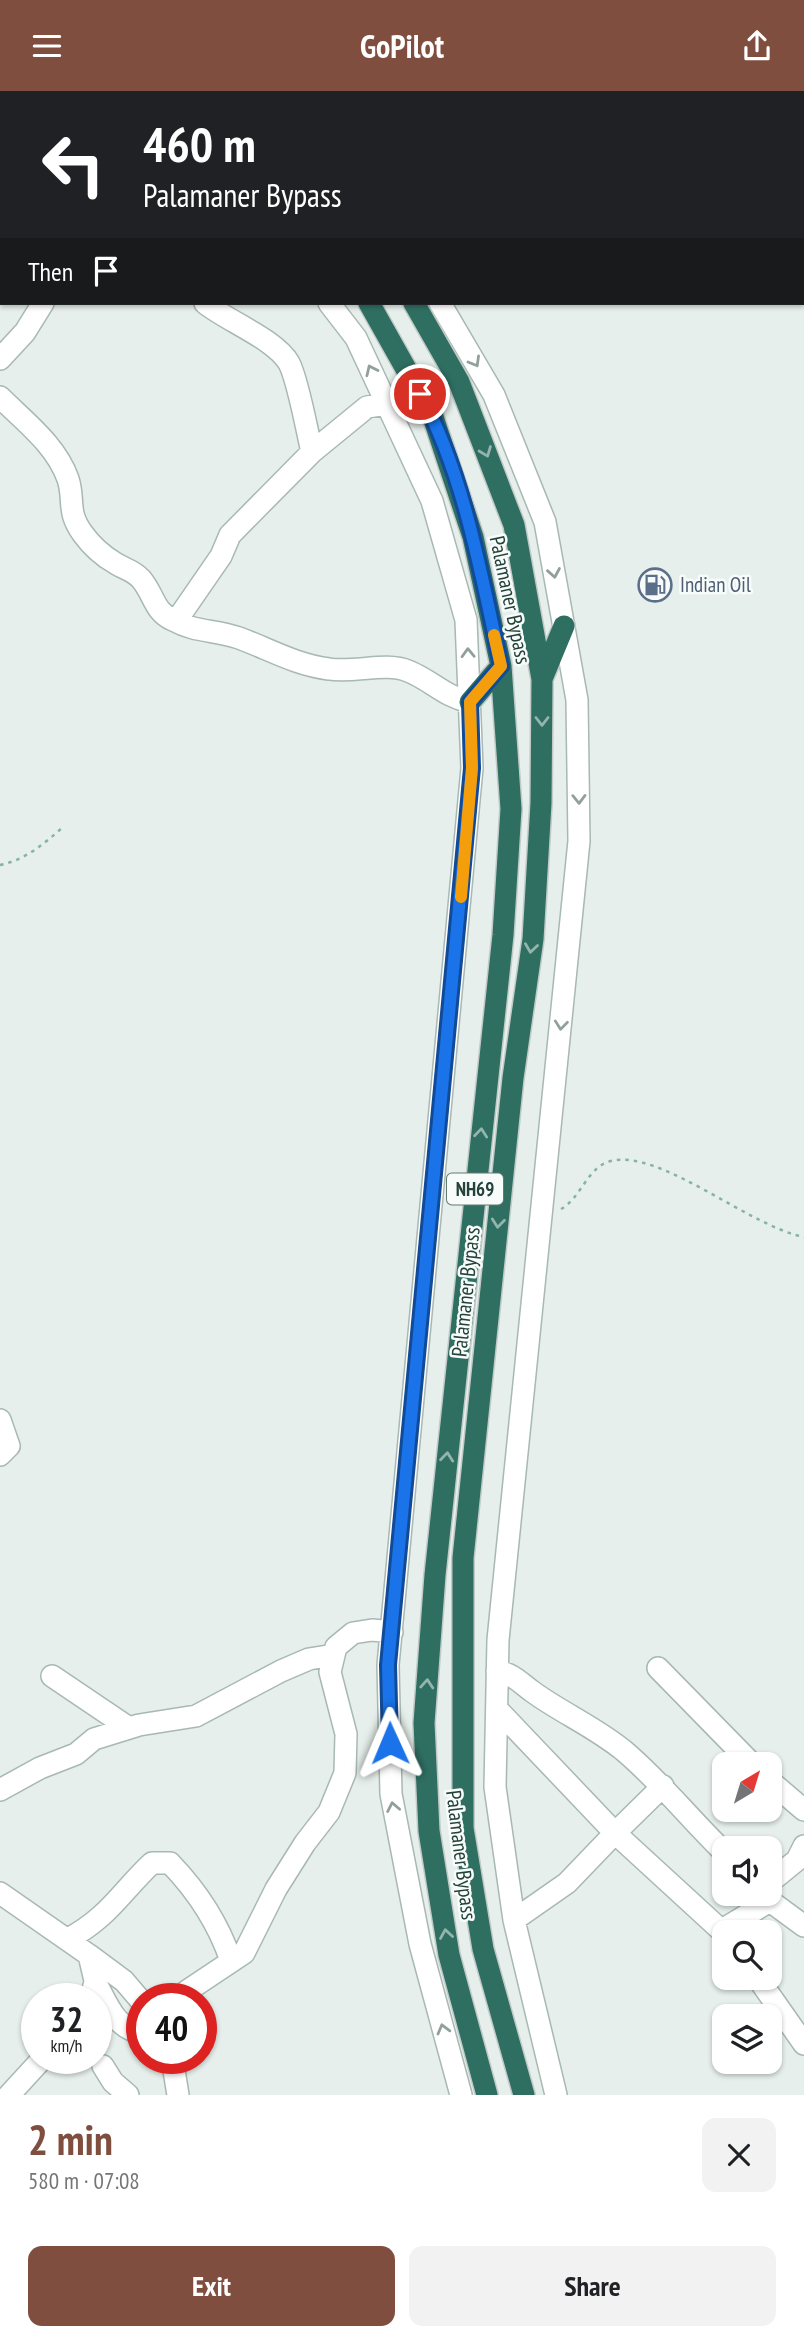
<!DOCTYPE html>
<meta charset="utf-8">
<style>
:root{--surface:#fff;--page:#f2f2f2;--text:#202124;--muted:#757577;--accent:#7f4e3f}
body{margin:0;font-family:"PT Sans Narrow",sans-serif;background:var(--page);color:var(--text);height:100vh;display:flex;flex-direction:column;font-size:26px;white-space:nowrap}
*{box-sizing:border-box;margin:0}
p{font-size:23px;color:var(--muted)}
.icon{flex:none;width:38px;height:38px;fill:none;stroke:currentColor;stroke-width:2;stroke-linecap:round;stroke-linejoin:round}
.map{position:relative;height:2004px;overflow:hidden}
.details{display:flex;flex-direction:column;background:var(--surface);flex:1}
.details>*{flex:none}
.hud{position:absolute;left:0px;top:0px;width:805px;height:214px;box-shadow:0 2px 5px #0004;background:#202124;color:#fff;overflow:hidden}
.needle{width:46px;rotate:38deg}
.fabs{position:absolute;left:712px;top:1661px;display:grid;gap:14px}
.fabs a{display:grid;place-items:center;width:70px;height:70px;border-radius:14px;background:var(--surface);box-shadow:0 2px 5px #0004;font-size:35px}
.speed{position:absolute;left:21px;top:1892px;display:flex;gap:14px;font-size:35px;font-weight:700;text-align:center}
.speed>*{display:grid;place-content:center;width:91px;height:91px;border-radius:50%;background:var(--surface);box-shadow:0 2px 5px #0004;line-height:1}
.speed small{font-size:18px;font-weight:400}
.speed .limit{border:10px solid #d22;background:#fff;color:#111}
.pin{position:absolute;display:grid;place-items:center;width:60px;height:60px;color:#fff;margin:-30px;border:4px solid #fff;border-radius:50%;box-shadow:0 2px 7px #0007}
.me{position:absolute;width:77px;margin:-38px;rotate:359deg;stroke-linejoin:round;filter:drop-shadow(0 0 5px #0008)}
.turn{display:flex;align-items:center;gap:24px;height:147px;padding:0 28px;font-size:32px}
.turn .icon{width:91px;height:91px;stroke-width:2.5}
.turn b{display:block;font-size:49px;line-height:60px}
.then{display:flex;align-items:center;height:66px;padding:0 28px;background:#0003;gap:14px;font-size:26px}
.round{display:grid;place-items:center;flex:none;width:74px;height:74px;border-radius:14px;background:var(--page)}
.summary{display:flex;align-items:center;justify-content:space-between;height:119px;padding:0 28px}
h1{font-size:42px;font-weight:800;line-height:52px;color:var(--accent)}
.primary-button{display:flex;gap:14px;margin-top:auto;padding:14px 28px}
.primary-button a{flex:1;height:80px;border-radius:14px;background:var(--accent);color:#fff;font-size:28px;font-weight:800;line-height:80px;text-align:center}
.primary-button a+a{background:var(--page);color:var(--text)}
header{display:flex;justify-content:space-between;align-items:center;height:91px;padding:0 28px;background:var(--accent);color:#fff;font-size:32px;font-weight:800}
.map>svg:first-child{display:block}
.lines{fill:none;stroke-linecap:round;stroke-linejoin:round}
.minor-casing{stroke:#a8b8b2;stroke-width:24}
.major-casing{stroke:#c2cac8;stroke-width:24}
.highway-casing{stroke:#c2cac8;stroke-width:24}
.path{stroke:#86b3a5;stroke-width:2.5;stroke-dasharray:3.5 5;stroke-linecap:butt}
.minor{stroke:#fff;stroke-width:21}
.major{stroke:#6aa596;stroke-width:21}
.highway{stroke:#2f6f62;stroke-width:21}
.oneway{stroke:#92a09c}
.oneway2{stroke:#93b5ae}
.route-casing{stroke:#114b97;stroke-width:18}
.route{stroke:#1a73e8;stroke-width:12}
.slow{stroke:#f59e0b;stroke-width:12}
.labels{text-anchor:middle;stroke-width:5;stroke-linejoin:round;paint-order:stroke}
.shield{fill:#f7fbf9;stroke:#637a73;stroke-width:2}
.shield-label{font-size:19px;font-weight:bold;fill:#24423a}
.service-label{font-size:21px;fill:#4e5e75;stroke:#f7fbf9;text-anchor:start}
.street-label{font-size:21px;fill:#24423a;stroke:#f7fbf9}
</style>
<header><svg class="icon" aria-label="menu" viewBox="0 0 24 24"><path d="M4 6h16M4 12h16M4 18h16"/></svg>GoPilot<svg class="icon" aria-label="share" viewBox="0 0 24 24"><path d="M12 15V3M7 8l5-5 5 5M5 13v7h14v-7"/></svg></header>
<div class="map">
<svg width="804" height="2004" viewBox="0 0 804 2004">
<rect width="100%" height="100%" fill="#e6efeb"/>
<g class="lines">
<defs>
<path id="minor" d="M145,0L148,2
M279,0L281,2
M338,2L339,0
M0,127L2,126
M329,212L356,247L432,410L466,529L472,677L388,1574L391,1703L420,1853L461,2004
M440,212L494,304L545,431L577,609L579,750L498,1549L495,1696L514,1829L556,2004
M0,268L25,241L43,212
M0,306C25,331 56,354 68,388C75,409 66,420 83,443C91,454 103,465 115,472C124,478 133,479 141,488C154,503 154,521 173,529L181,523L221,465L230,444L312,361C307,340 298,289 289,272C275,248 227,230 205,212
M312,361L367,316L387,313
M173,529C197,542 213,538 239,547C269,558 296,574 329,578C354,582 386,571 408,580C431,589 445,606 470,611
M0,1329L9,1355L0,1364
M658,1577L752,1673
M497,1580C514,1583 520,1592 533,1601C562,1622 593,1635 623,1659C660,1690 690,1728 724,1761
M52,1585L129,1637
M497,1618L615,1742L567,1792L514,1829
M770,1690L804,1719
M663,1695L615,1742L724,1842
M0,1699L40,1677L76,1663L94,1648L139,1634L196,1625L281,1580L309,1568L334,1564
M770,1791L797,1769L804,1755
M0,1802L89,1864L95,1890L91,1908
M770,1810L804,1835
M722,1839L770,1810L764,1802
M68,1848C108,1827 121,1801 152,1772H170C197,1800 219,1834 231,1870
M89,1864L124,1890L142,1911
M757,1886L804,1953
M95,1890C107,1912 115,1938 142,1942
M182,1908L187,1900L244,1862L276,1798L305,1752L329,1721L345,1682L346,1643L330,1581L336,1556L353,1542L372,1539L392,1541
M172,1967L178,2004
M103,1975L113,1991L128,2004
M9,2004L43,1967"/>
<path id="major" d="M803,123H804"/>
<path id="highway" d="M187,0L189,2
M245,0L246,2
M369,212L433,326L473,446L501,575L511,718L503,844L435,1484L424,1632L429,1740L449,1864L487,2004
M414,212L459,291L514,434L542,588L541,712L533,848L513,987L463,1467V1737L483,1858L524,2004
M542,588L564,535
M470,611L501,575"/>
</defs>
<use href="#minor" class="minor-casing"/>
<use href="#major" class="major-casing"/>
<use href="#highway" class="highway-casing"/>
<path class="path" d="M0,774C25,769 44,753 63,736
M561,1118C581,1107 588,1075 611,1070C661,1058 748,1135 804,1146"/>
<use href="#minor" class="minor"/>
<use href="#major" class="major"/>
<use href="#highway" class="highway"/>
</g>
<defs><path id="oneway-chevron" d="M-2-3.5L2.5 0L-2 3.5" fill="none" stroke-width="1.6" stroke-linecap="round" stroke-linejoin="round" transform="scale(1.75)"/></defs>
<g class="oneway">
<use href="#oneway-chevron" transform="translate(475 271) rotate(60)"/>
<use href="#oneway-chevron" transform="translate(371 279) rotate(-115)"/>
<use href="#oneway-chevron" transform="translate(554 482) rotate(80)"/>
<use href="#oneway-chevron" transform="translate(468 562) rotate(-92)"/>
<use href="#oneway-chevron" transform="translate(579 708) rotate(89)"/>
<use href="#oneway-chevron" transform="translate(561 934) rotate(96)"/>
<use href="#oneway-chevron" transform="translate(393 1716) rotate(-101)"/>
<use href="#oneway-chevron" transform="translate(443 1938) rotate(-105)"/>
</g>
<g class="oneway2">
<use href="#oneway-chevron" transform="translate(486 361) rotate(69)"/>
<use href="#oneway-chevron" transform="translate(542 630) rotate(90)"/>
<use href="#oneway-chevron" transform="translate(531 857) rotate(98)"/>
<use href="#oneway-chevron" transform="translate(481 1042) rotate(-84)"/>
<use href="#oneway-chevron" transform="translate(498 1132) rotate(96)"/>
<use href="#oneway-chevron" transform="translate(447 1366) rotate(-84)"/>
<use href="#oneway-chevron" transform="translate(427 1593) rotate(-86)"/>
<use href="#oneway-chevron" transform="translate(446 1843) rotate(-99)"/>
</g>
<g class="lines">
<defs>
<path id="route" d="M390,1652L388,1574L472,677L470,611L501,575C482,487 464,382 420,303"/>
</defs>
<use href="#route" class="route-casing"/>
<use href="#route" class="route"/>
<path class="slow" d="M461,806L472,677L470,611L501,575L494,544"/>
</g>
<defs>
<symbol id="fuel-ring" viewBox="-11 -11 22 22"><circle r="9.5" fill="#f7fbf9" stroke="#5c6f8a" stroke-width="1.5"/><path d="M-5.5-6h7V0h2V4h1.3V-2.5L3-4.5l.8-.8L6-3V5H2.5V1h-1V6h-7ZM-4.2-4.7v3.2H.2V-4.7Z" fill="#5c6f8a"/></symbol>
</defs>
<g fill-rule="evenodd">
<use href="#fuel-ring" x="636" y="475" width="38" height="38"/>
</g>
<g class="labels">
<rect class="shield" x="447" y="1082.5" width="56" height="31" rx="5"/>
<g class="shield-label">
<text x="475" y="1105">NH69</text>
</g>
<g class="service-label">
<text x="680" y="501">Indian Oil</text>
</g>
<g class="street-label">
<text transform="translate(510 509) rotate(78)" y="7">Palamaner Bypass</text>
<text transform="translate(466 1201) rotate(-84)" y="7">Palamaner Bypass</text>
<text transform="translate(461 1764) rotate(83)" y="7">Palamaner Bypass</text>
</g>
</g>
</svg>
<div class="fabs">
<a><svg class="needle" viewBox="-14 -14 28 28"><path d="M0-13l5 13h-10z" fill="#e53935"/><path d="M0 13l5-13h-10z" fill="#757577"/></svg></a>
<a><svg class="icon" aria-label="sound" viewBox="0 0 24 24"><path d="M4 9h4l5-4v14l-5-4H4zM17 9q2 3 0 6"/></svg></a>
<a><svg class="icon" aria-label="search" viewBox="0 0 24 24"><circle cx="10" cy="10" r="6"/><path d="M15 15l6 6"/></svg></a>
<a><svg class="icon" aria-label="layers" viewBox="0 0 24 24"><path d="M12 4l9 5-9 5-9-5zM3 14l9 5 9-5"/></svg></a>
</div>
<div class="speed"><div>32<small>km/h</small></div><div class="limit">40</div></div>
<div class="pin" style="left:420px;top:303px;background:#d93025"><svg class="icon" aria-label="arrive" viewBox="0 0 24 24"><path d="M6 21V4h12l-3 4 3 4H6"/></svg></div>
<svg class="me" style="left:390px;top:1652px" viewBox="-20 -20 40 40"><path d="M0-17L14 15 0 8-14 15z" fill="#1a73e8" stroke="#fff" stroke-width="4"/></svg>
<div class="hud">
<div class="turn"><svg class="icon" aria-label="left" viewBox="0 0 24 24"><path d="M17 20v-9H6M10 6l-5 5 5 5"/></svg><div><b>460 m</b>Palamaner Bypass</div></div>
<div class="then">Then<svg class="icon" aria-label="arrive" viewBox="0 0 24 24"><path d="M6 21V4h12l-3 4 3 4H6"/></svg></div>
</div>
</div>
<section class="details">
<div class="summary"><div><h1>2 min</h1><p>580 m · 07:08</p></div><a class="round"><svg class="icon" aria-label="close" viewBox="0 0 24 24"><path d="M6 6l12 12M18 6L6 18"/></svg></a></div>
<div class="primary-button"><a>Exit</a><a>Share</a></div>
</section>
